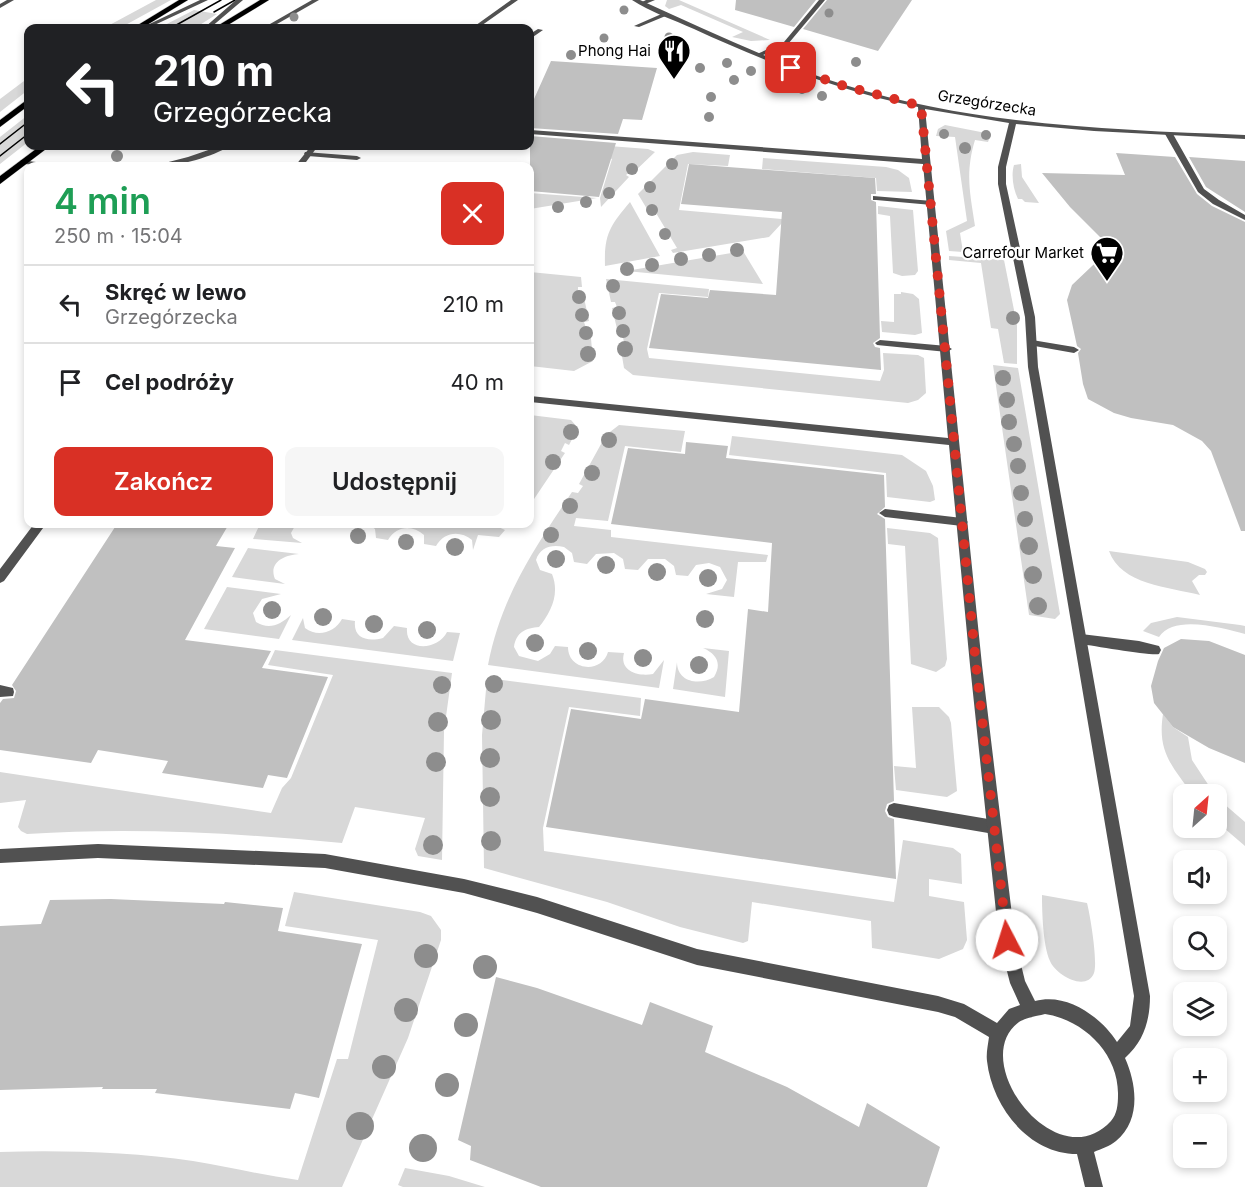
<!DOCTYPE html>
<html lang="pl">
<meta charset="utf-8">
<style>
:root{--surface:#fff;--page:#f6f6f6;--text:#202124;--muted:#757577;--line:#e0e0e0;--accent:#d93025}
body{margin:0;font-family:Inter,sans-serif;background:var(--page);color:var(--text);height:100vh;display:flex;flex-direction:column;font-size:22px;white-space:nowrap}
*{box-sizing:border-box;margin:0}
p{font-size:20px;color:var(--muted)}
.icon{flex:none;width:33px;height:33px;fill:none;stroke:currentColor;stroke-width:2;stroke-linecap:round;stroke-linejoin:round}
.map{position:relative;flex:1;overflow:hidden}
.panel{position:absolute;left:24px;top:162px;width:510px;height:366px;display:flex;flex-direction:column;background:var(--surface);border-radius:12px;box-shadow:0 3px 9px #0003}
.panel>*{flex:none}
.hud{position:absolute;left:24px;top:24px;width:510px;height:126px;border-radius:12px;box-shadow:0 3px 9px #0003;background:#202124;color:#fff;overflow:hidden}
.needle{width:39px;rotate:27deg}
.fabs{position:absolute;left:1173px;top:784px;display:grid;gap:12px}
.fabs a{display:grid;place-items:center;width:54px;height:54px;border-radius:12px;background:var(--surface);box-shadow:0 3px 9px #0003;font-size:30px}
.pin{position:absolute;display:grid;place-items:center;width:51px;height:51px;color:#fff;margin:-26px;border-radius:12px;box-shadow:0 3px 9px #0006}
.me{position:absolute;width:66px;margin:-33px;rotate:355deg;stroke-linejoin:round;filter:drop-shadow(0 0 4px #0008)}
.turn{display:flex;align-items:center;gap:21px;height:126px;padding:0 30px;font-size:27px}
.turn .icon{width:78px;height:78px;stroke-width:2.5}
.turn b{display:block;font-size:42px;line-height:51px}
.round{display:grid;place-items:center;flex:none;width:63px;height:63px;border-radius:12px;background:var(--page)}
.overview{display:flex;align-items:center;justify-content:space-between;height:102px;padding:0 30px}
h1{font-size:36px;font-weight:600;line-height:45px;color:#1e9e55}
.button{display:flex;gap:12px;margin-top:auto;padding:12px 30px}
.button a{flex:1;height:69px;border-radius:12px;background:var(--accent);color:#fff;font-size:24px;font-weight:600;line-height:69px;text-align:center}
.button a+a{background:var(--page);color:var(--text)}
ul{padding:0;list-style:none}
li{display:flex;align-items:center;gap:18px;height:78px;padding:0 30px;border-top:2px solid var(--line)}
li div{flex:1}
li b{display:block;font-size:22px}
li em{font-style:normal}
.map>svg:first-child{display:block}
.green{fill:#d8d8d8}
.building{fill:#c0c0c0}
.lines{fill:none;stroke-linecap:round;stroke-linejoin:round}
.primary-casing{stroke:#dbdbdb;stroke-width:1}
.service{fill:#515151;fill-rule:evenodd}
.minor{fill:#515151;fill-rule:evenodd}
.primary{fill:#000;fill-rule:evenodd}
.tram{stroke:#000;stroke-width:1.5}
.tree{fill:#8d8d8d}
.route{stroke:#d93025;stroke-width:10;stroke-dasharray:0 18}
.labels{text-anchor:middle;stroke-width:4.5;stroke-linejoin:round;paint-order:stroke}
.far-poi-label{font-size:15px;fill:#000;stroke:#fff;text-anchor:end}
.far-street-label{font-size:15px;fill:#000;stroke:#fff}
</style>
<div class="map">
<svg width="1245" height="1187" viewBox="0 0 1245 1187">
<rect width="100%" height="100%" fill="#fff"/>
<path class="green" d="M156,0H171L120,28H104Z
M667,0H679L770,40L751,41L732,37L743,32L681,5L669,9L665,6Z
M194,10L217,14L195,28H159Z
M28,78V90L0,112V99Z
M28,115V142L0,164V137Z
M945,125L991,134L988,142L975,140C965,173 970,193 975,226L960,233L963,252L949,251L946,231L967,221L955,137L936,136L938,129Z
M596,145L648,149L655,152L633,173L630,172L626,175L629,177L601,207L600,198L612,159L598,154Z
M693,152L730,155L728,166L688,164L679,210L793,220L782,223L769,237L673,253L671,250L677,248L653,208L647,209L638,194L677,155Z
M763,158L886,167L898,170L909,178L912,192L877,191L876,178L762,169Z
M1021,164L1022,177L1039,203L1025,202L1022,199H1018C1013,189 1011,175 1014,165Z
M530,193L597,198L530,209Z
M630,202L660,256L605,266C604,234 610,226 630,202Z
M878,206L913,210L918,271L915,275L902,276L893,273L890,216L878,214Z
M743,251L763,284L626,271Z
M949,256L1004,260L1017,325V364L1004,363L998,329L991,328L981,263L949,260Z
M530,272L581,277L582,287H578V293H583L589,321L584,322L586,328L590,327L593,361L574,371L530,366Z
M606,279L709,289L708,297L659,293L647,349L649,358L880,381L884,370L883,353L918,355L924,358L926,393L918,400L908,403L633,375L624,368L620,344L624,343L623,337H619L612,308L617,307L615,302H611Z
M901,292L913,294L919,299L922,333L915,335L882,332L881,321L894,322V294H901Z
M993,365L1018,368L1060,614L1055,619L1029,615Z
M530,415L571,420L578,428L569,445L565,443L561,451L565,453L530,505Z
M619,425L685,431L681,452L625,446L608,521L576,518L574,526L611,530V537L768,555L766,562H738L734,597L706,594L722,589L727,580L720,567L709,563L696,565L688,576L676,575L674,566L665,559H648L638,570L625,569L623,559L614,553L596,554L587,564L574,562L572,553L564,547C552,544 540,547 536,560L540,570L552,574C560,594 551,612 539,627C526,628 516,632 514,647L519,656L538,661L550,654L555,646L568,647C568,671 602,674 608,652L624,653C619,671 638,677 653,674L664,660L659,688L488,665C501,597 534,549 572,492L578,493L583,486L579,484L606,435Z
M732,436L902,455L926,471L933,486L935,500L930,502L887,497L886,473L729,455Z
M260,524H296L291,533L293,538L302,543L253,539Z
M368,524H480L494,525L505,530L499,537L478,535L473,550L472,540C460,530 444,532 436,546L424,544V535C412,524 396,526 388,540L376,538L375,529Z
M887,528L930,533L938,538L947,659L945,666L936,672L911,664L905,546L888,544Z
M248,548L299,554C285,555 268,562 275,579L285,584L232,577Z
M1109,551L1188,562L1205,569L1207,572L1205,575H1199L1192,581L1200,595C1169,587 1121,585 1109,551Z
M227,587L281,594L262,599L253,613L256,622C269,630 280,625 291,615L279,639L204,629Z
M1177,617L1240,625L1245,626V634C1222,628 1174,614 1159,637L1143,631L1151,623Z
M303,618L305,628C318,638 335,632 342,619L355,621C353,639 368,642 383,638L394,626L407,628C405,653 438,650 447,632L460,633L453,661L292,640Z
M703,648L729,651L725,697L673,689L677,662C677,682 699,686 714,677C722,664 717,654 703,648Z
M275,650L452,673L444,731L442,860L418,856L415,849L425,818L355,807L342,843C237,833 133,827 27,834L21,831L18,827L26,800L0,803V772L271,813L282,788L291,778L333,675L268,665Z
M487,678L641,698L640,716L569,707L543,828L544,851L894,902L903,840L953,848L961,854L962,884L929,879V896L964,902L967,940L963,949L939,959L872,948L871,921L752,902L748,941L743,943L680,927L607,902L484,868L482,735Z
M912,707H939L949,717L951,723L957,791L947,797L896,790L894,766L916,768Z
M1163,714L1173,727L1188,737L1192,760L1215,795H1193C1172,766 1157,752 1163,714Z
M1216,797L1245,822V846L1217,822Z
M294,892L420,912L431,916L441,930V940L408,1038L342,1187H0V1152C63,1150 131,1152 193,1161C228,1167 263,1175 298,1180L337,1059H348L378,940L285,926Z
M1042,895L1087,903C1090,914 1098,962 1094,973C1086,993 1055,974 1050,961C1043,946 1042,912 1042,895Z
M405,1168L449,1176L485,1187H403L398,1185Z"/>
<path class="building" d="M736,0H816L794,27L735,10Z
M827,0H912L878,51L803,29Z
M551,61L657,68L642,120L623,119L618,134L530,128V108Z
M530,136L616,143L599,197L530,191Z
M1116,153L1175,157L1197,194L1212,206L1245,222V531H1241L1211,451L1202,441L1173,425L1131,418L1114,413L1088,399L1083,384L1078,353L1081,349L1077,346L1067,300L1072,285L1111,248L1070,207L1042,173L1125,175Z
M1189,157L1245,161V212L1206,187Z
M689,164L875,178L876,194H871V200L876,202L880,338L873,343L875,347L880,348L881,370L649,348L661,294L708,298L710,290L776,295L782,212L681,204Z
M686,442L728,446L726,458L884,475L885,507L877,514L885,519L894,801L887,804L885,811L888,817L894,819L896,879L546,827L571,709L641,719L645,699L739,712L748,609L768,612L772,543L611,524L628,448L685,454Z
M117,524H229L216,546L235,548L185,640L271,651L262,668L328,677L287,778L268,775L263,788L162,773L168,761L98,750L91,763L0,750V703L3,699L14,698L16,691L12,685Z
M1181,639L1209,641L1245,655V763L1209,748L1173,727L1154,703L1151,686L1158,661L1164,648Z
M111,899L224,904L225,902L283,908L278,931L362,944L319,1098L295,1093L290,1109L155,1093L157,1089H102L103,1087L0,1090V926L41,924L50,900Z
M496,977L537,988L642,1025L650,1002L713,1026L705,1052L787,1087L859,1127L867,1103L940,1147L927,1187H541L470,1160L471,1146L458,1140Z"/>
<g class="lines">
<defs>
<path id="primary" d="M179,0H188L142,28H133Z
M260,0H269L223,28H214Z
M28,99V106L0,127V120Z
M40,146H50L0,184V176Z"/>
</defs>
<use href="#primary" class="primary-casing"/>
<path class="service" d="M7,0H14L0,8V4Z
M200,0H208L148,28H141Z
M236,0H243L210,28H204Z
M646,0H655L643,5L640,3Z
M819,0H825L788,44L761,56H757V54L784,42Z
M666,12L668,15L639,27L634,26Z
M538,29L543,30L530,39V34Z
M1166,132L1173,134L1204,189L1219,200L1245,215V220L1213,204L1198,192L1165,134Z
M220,146H230C212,157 174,168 153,166L188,157Z
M305,152L357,156L361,158L357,160L308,156L304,154Z
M21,160L51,164L55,166L24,164L20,162Z
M873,196L932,201L936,203L932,205L876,200H873Z
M880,340L947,346L952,349L947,352L877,345L875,343Z
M1032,340L1074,347L1079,350L1074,353L1029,345L1027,343Z
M885,509L962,518L968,522L962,526L885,517L879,513Z
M1081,634L1139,641L1159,646L1161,650L1159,654C1152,656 1094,646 1081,644L1077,643L1075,639L1077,635Z
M0,685L13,688L14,692L13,696L0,697Z
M894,803L994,820L999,822L1001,827L999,832L994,834L894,817L889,815L887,810L889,805Z"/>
<path class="minor" d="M312,0H319L270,28H263Z
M511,0H518L478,28H472Z
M632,0H640C707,30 774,63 845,85C974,125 1111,130 1245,135V139L1094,131L1016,124L1006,167V184L1035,317L1038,367L1150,996C1150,1020 1144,1041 1125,1058C1137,1085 1141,1120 1116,1141C1110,1146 1101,1149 1094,1152L1103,1187H1085L1077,1154C1028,1154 992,1106 987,1061C986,1053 988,1045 989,1037L955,1017L938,1012L697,965L537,913L464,893L325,868L98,858L0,863V849L98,844L325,854L464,879L537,897L697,949L938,996L964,1004L997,1023L1009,1009L1020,1005L1010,983L999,940L970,665L949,445L530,402V396L948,438L923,164L530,134V130L922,159L918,107C839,91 766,62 694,29C674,20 650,12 632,0ZM925,109L1009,123L998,167V184L1025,317L1028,367L1134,996L1130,1026L1117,1042C1101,1017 1067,992 1035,1001L1025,981L1015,940L982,665ZM1045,1014C1084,1020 1119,1054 1118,1095C1118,1105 1117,1114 1111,1121C1057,1180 966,1061 1019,1022C1025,1018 1037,1016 1045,1014Z
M311,146H318L303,166H295Z
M34,524H46L4,581L0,583V569Z"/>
<use href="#primary" class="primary"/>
<path class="tram" d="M214,12L235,0
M171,28L221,0
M0,144L28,122
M0,156L28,134"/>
</g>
<g class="tree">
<circle cx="624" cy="10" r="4.5"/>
<circle cx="829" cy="13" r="4.5"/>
<circle cx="294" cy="17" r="4.5"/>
<circle cx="669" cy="37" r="4.5"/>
<circle cx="604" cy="38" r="4.5"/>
<circle cx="571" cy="55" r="5"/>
<circle cx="856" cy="62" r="5"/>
<circle cx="727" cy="63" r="5"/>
<circle cx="700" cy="68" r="5"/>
<circle cx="751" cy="71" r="5"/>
<circle cx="734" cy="80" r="5"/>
<circle cx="777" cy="80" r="5"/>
<circle cx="802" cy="89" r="5"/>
<circle cx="822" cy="96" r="5"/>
<circle cx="711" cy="97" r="5"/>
<circle cx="709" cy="117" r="5"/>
<circle cx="944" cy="134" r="5"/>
<circle cx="986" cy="135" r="5"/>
<circle cx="965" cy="148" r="6"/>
<circle cx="117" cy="156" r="6"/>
<circle cx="672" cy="164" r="6"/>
<circle cx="632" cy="169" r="6"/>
<circle cx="650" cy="187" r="6"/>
<circle cx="609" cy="193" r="6"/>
<circle cx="586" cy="202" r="6"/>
<circle cx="558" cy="207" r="6"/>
<circle cx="652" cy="210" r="6"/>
<circle cx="665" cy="234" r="6"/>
<circle cx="737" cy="250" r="7"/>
<circle cx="709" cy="255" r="7"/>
<circle cx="681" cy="259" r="7"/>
<circle cx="652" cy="265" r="7"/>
<circle cx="627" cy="269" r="7"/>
<circle cx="613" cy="286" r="7"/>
<circle cx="579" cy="297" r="7"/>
<circle cx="619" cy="313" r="7"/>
<circle cx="582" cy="315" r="7"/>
<circle cx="1013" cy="318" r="7"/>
<circle cx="623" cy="331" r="7"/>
<circle cx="586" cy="333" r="7"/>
<circle cx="625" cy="349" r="8"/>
<circle cx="588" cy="354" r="8"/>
<circle cx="1003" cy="378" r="8"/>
<circle cx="1007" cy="400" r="8"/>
<circle cx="1009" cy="422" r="8"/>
<circle cx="571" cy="432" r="8"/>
<circle cx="609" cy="440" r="8"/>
<circle cx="1014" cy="444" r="8"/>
<circle cx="553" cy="462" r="8"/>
<circle cx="1018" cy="466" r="8"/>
<circle cx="592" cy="473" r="8"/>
<circle cx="1021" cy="493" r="8"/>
<circle cx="570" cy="506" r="8"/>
<circle cx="1025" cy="519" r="8"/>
<circle cx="551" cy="535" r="8"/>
<circle cx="358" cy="536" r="8"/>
<circle cx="406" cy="542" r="8"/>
<circle cx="1029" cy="546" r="9"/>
<circle cx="455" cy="547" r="9"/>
<circle cx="556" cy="559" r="9"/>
<circle cx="606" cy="565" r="9"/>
<circle cx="657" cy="572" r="9"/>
<circle cx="1033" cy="575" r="9"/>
<circle cx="708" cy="578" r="9"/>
<circle cx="1038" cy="606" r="9"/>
<circle cx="272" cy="610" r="9"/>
<circle cx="323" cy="617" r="9"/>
<circle cx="705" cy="619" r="9"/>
<circle cx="374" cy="624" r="9"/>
<circle cx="427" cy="630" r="9"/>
<circle cx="535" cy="643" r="9"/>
<circle cx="588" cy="651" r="9"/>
<circle cx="643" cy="658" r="9"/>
<circle cx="699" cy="665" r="9"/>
<circle cx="494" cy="684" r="9"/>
<circle cx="442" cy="685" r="9"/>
<circle cx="491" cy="720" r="10"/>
<circle cx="438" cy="722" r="10"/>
<circle cx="490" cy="758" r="10"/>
<circle cx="436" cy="762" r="10"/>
<circle cx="490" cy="797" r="10"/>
<circle cx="491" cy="841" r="10"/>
<circle cx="433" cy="845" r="10"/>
<circle cx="426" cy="956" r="12"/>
<circle cx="485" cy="967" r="12"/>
<circle cx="406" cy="1010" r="12"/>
<circle cx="466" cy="1025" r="12"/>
<circle cx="384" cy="1067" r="12"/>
<circle cx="447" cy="1085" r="12"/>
<circle cx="360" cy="1126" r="14"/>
<circle cx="423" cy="1148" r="14"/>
</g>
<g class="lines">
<path class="route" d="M791,68L844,86L921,106L976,665L1007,940"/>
</g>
<defs>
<symbol id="restaurant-pin" viewBox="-11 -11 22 30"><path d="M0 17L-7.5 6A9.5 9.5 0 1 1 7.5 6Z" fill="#000" stroke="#fff"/><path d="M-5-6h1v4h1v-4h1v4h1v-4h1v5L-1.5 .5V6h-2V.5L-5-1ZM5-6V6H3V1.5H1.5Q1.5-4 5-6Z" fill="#fff"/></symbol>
<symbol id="supermarket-pin" viewBox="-11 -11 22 30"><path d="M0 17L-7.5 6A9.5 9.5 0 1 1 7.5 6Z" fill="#000" stroke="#fff"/><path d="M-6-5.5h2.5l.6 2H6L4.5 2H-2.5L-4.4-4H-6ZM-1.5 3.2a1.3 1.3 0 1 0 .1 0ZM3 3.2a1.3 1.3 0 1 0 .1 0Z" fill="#fff"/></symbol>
</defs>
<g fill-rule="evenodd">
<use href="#restaurant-pin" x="655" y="32" width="38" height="52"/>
<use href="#supermarket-pin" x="1088" y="234" width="38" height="52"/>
</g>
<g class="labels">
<g class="far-poi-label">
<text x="651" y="56">Phong Hai</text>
<text x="1084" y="258">Carrefour Market</text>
</g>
<g class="far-street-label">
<text transform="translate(987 103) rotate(9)" y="5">Grzegórzecka</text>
</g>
</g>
</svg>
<div class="fabs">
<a><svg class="needle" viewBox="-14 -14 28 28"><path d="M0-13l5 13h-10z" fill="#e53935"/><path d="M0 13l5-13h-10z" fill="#757577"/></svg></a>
<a><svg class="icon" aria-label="sound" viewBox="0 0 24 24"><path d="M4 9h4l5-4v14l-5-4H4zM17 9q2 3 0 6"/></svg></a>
<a><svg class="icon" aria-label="search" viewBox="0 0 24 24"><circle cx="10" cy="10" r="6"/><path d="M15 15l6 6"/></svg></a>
<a><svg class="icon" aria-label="layers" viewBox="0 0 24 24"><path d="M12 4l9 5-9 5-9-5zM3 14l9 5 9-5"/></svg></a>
<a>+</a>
<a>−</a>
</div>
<div class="pin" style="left:791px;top:68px;background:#d93025"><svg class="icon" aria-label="arrive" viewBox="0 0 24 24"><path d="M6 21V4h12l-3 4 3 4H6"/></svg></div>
<svg class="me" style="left:1007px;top:940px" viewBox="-20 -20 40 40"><circle r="19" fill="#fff"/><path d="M0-13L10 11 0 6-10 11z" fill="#d93025"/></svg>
<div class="hud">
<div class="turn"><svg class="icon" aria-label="left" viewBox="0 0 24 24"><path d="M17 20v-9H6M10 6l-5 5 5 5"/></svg><div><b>210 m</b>Grzegórzecka</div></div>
</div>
<section class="panel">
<div class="overview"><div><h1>4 min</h1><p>250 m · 15:04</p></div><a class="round" style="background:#d93025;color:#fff"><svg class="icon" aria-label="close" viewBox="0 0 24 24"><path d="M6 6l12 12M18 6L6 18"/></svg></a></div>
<ul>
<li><svg class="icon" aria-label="left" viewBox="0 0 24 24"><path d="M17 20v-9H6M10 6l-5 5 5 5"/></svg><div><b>Skręć w lewo</b><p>Grzegórzecka</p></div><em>210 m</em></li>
<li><svg class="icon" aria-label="arrive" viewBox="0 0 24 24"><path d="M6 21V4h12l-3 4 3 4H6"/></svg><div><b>Cel podróży</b></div><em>40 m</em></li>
</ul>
<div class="button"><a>Zakończ</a><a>Udostępnij</a></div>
</section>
</div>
